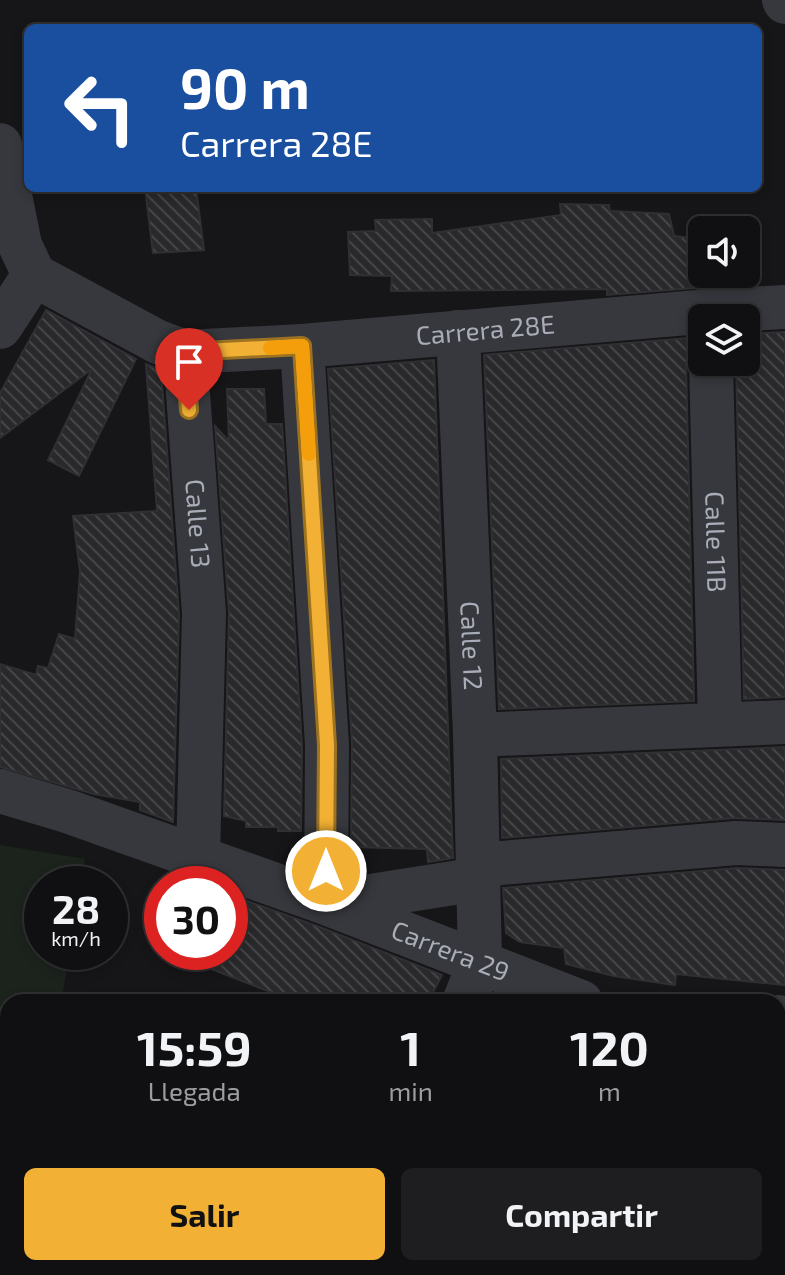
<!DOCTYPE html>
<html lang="es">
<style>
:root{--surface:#101012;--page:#1e1e20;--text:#f1f3f6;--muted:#9c9d9f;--line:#303032;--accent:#f2b134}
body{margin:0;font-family:"Exo 2",sans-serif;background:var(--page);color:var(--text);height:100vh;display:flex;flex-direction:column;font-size:30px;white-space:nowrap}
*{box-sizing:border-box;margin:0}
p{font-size:26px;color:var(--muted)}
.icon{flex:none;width:44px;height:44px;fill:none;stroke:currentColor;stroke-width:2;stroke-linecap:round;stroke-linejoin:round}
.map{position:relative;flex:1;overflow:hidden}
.drawer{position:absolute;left:0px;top:994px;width:786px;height:282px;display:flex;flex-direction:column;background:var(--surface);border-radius:24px 24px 0 0;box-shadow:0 4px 12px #0003,0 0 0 2px var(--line)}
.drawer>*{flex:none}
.banner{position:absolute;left:24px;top:24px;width:738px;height:168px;border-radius:12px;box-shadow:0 4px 12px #0003,0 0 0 2px var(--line);background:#1a4fa0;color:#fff;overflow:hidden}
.fabs{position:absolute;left:688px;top:216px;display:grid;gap:16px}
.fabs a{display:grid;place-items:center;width:72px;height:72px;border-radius:12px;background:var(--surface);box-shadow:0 4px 12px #0003,0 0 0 2px var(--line);font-size:40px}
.speed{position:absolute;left:24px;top:866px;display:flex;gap:16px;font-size:40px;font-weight:700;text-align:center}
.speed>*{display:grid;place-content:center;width:104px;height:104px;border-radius:50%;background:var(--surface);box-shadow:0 4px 12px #0003,0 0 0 2px var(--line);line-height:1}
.speed small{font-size:20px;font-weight:400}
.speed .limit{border:12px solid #d22;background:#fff;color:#111}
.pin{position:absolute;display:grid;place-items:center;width:68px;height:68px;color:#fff;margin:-82px -34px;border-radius:50% 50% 50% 0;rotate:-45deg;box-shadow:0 0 8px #0007}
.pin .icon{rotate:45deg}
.me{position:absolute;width:88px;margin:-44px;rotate:0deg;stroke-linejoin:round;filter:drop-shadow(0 0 6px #0008)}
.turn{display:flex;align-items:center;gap:28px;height:168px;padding:0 24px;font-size:36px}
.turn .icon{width:104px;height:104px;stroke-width:2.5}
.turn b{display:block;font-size:56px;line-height:68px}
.eta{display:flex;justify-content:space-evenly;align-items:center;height:136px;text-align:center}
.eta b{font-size:48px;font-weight:700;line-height:56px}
.primary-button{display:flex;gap:16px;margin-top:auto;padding:16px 24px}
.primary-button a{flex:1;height:92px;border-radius:12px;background:var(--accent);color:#111;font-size:32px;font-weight:700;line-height:92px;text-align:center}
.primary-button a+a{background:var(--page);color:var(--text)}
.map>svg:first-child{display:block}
.park{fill:#1c231d}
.building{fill:url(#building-back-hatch);stroke:#303034;stroke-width:2}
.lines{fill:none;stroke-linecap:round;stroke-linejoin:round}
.minor{stroke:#37383d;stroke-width:44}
.route-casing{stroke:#9d7322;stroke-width:20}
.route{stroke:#f2b134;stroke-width:14}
.slow{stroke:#f59e0b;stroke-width:14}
.labels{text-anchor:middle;stroke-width:8;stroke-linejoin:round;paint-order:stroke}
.street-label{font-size:26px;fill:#a8adb8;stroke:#111113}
</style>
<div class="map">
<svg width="785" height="1275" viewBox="0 0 785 1275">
<defs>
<pattern id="building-back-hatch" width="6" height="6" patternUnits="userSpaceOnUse" patternTransform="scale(2)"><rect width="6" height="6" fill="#29292c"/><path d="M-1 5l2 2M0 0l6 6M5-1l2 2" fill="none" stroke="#454548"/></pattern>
</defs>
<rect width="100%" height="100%" fill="#161618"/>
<path class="park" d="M0,845L85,859L81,884H42V952H70L61,1002H8V1268H18L17,1275H0Z"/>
<path class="building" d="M145,188H196L204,250L153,253Z
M560,204L609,205L610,211L669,214L674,236L702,239V274H746V245L761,247L757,283L607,295V289L391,291L392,276L350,275L348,232L376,231L375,220L432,219V233L561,215Z
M46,310L136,359L79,476L48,460L92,369L0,438V393Z
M785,332V697L744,699L736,362H746V334Z
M702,337L690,349L686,363L694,701L499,709L484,355Z
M434,360L453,858L428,862L427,849L351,847L352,743L328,369Z
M146,364L161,370L179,614L173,822L140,810V802L94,794L0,767V664L36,675L38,666L48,668L59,634L75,639L80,572L73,516L157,511Z
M227,389H264L266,424H282L302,746L301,831H278V827H246V821L224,816L229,613L215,426L229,441Z
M785,747V820L734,818L502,838L501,759Z
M737,868L785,870V985L676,974L675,985L614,976L566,964L564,948L520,942L506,933L503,888Z
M230,895L317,926L442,975L428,1002H296L173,954V952H230Z"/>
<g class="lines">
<g class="minor">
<path d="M784,0L785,2"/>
<path id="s1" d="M0,145L20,245L34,275L158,342L185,352L302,346L710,311L785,307"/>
<path d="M0,327L34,275"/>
<path id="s2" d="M458,332L475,735L480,962L464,1002"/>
<path d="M302,346L327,745L326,903L479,879"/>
<path id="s3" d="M185,352L204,613L198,858"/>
<path id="s4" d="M711,362L720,723"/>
<path d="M475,735L785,722"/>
<path id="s5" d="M0,791L67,811L326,903L581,1002"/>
<path d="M478,865L736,843L785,845"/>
<path d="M778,1017L785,1018"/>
<path d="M471,1268L487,1275"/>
<path d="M342,1275L345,1268"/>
<path d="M663,1275L666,1268"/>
</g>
</g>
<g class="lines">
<defs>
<path id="route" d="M189,410L185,352L302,346L327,745L326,871"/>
</defs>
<use href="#route" class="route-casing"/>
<use href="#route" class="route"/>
<path class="slow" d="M270,348L302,346L309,454"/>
</g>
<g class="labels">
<g class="street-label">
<text dy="9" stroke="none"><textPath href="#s1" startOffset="606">Carrera 28E</textPath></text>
<text dy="9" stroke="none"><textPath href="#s3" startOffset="172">Calle 13</textPath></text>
<text dy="9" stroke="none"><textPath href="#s4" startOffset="180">Calle 11B</textPath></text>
<text dy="9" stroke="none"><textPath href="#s2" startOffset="314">Calle 12</textPath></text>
<text dy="9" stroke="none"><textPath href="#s5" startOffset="478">Carrera 29</textPath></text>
</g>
</g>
</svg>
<div class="fabs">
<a><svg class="icon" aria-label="sound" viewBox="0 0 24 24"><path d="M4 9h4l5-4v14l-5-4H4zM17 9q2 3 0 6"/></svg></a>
<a><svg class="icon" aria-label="layers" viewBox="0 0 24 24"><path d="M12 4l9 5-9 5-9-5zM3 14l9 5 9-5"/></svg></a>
</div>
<div class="speed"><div>28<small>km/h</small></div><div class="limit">30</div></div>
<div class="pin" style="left:189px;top:410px;background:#d93025"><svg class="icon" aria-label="arrive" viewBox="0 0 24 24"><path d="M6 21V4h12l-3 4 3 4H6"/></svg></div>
<svg class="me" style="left:326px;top:871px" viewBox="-20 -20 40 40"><circle r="17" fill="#f2b134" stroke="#fff" stroke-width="3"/><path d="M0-11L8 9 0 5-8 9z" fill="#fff"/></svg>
<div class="banner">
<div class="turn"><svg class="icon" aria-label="left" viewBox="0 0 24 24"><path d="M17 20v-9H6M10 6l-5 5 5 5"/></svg><div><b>90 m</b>Carrera 28E</div></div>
</div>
<section class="drawer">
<div class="eta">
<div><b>15:59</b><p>Llegada</p></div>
<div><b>1</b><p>min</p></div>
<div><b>120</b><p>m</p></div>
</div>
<div class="primary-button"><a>Salir</a><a>Compartir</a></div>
</section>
</div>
